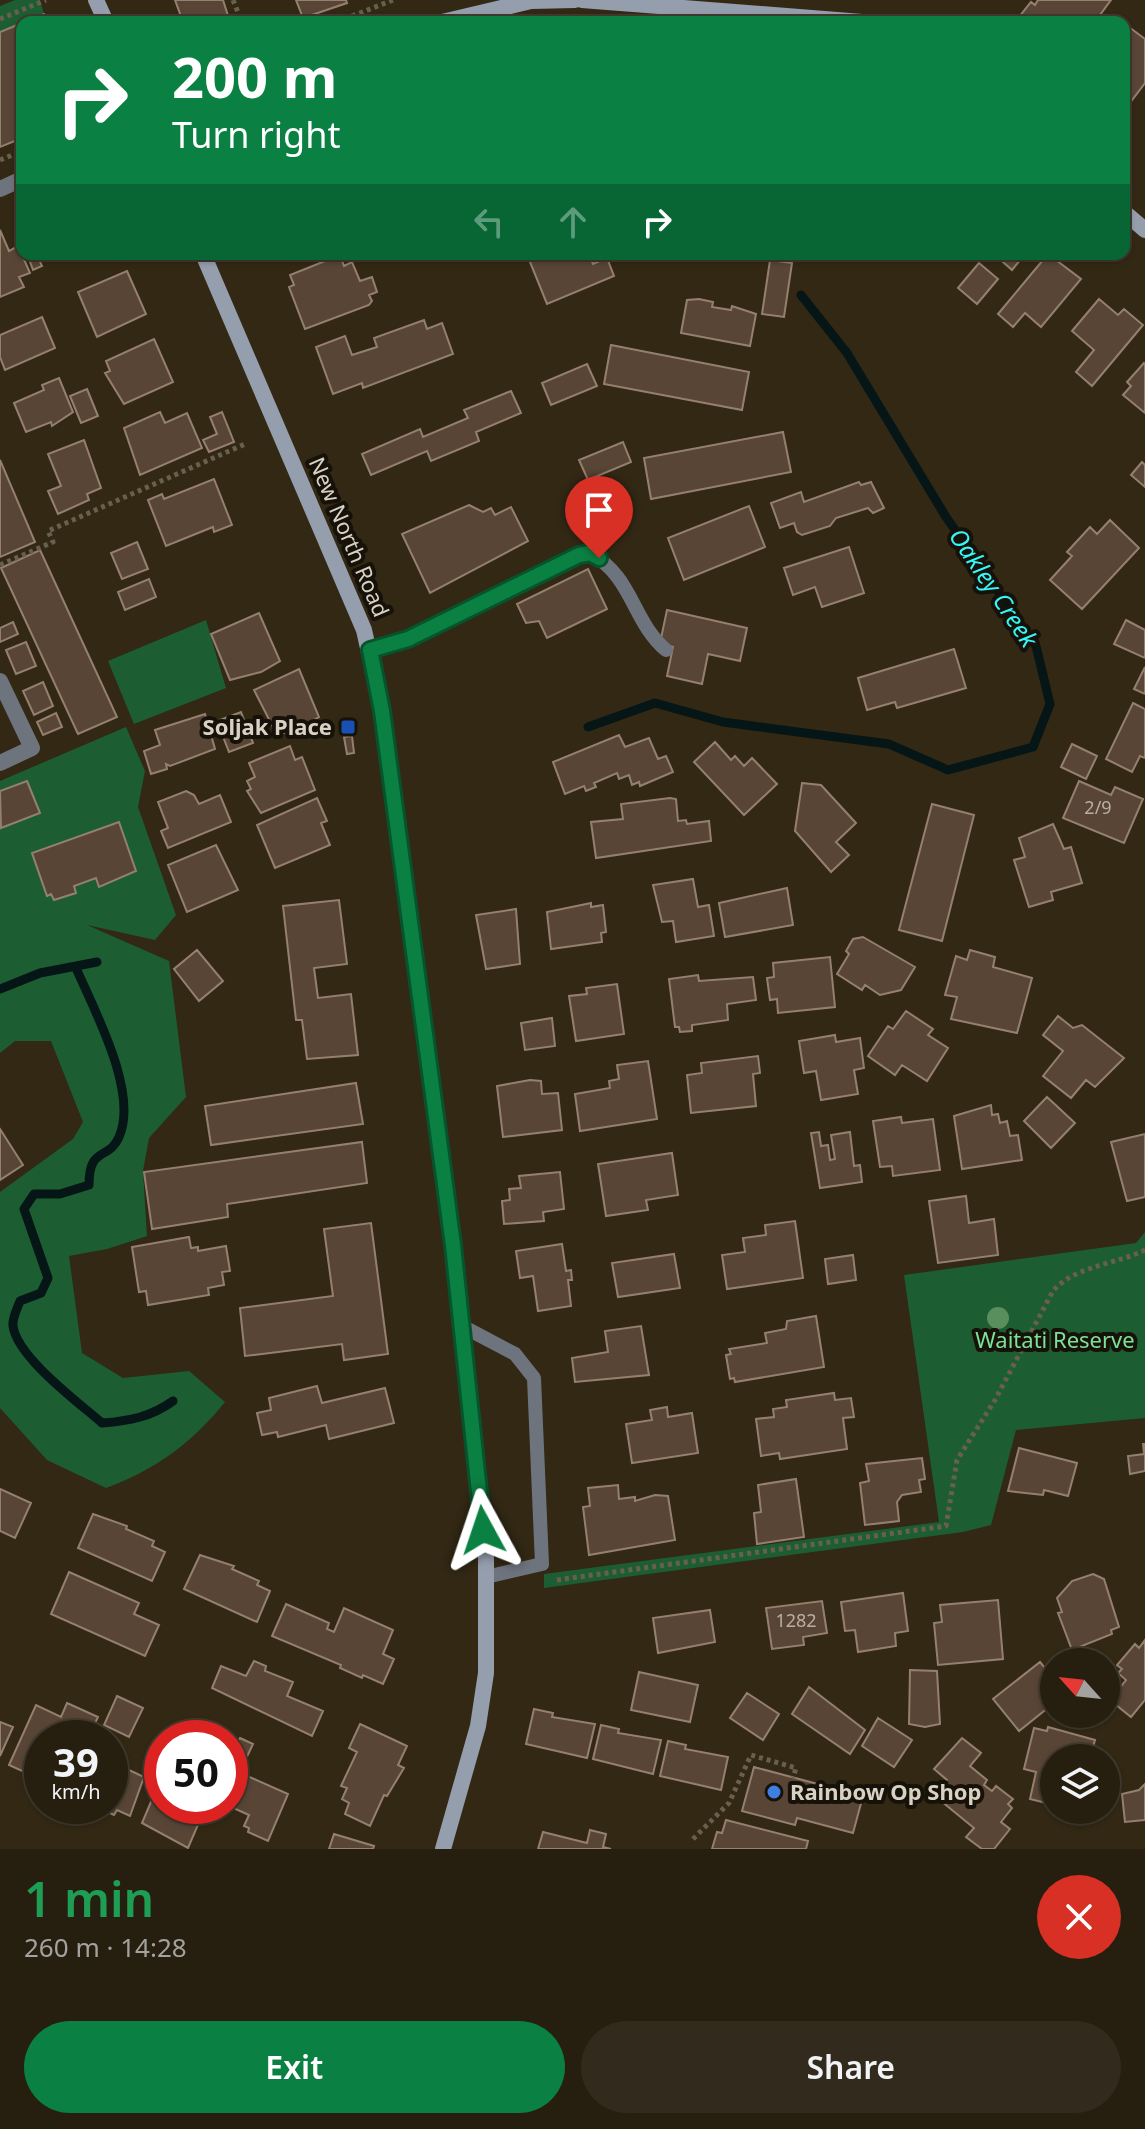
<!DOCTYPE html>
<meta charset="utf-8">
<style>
:root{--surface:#261e0f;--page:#322b1d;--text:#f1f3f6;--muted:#a4a29e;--line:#423c2f;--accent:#0b8043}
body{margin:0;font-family:"Noto Sans",sans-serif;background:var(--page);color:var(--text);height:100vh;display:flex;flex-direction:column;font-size:30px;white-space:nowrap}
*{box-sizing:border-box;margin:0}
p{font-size:26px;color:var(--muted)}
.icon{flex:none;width:44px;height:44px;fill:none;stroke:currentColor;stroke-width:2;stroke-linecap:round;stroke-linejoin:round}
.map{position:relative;height:1849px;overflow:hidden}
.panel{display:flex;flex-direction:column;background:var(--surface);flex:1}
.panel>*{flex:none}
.guide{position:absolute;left:16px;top:16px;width:1114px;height:244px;border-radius:16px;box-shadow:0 2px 6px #0004,0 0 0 2px var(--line);background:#0b8043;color:#fff;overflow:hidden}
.needle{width:52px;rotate:297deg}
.tools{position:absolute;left:1040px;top:1648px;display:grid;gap:16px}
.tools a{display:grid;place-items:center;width:80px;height:80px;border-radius:50%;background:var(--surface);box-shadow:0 2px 6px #0004,0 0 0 2px var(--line);font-size:40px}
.speed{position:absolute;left:24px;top:1720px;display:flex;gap:16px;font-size:40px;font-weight:700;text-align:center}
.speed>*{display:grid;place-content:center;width:104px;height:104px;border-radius:50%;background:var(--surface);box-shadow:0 2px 6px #0004,0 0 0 2px var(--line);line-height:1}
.speed small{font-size:20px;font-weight:400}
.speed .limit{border:12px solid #d22;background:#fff;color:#111}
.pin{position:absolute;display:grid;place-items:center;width:68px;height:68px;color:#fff;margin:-82px -34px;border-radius:50% 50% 50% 0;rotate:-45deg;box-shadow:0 0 8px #0007}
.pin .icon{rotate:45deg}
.me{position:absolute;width:88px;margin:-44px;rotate:355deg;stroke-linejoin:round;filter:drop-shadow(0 0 6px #0008)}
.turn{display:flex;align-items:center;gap:28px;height:168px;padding:0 24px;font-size:36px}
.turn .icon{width:104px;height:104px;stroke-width:2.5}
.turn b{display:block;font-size:56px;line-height:68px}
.lanes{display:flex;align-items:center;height:76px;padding:0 24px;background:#0003;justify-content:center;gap:40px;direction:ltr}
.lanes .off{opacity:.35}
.round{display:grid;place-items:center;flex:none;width:84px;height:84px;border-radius:42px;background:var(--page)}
.head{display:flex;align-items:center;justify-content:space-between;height:136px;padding:0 24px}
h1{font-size:48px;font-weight:600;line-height:60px;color:#1e9e55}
.cta{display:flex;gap:16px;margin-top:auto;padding:16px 24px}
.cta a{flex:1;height:92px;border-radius:48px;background:var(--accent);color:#fff;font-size:32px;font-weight:600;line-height:92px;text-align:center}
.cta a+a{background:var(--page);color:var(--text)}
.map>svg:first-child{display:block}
.green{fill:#1c5e32}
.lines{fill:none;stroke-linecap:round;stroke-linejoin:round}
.stream{stroke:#061616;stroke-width:9}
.building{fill:#584536;stroke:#95806f;stroke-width:2}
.path{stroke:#685f4d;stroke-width:5;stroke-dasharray:4 4;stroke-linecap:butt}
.lane{stroke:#6e747d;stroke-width:14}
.street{stroke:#6e747d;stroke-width:16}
.secondary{stroke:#959ead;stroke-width:16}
.tree{fill:#5a8e5c}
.route-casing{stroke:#07532c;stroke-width:20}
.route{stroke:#0b8043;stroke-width:14}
.transit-dot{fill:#1a4fb4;stroke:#161209;stroke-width:3}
.shop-dot{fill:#3f7fe0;stroke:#161209;stroke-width:3}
.labels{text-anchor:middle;stroke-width:8;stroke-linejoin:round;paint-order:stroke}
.number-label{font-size:18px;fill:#b8afa1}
.street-label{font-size:22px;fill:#d8d2c5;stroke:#161209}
.poi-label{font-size:22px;font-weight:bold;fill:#d8d2c5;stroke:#161209;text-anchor:end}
.park-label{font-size:22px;fill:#7be297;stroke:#161209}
.water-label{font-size:24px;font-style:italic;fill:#34f8f9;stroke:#161209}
</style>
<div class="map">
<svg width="1145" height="1849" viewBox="0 0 1145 1849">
<rect width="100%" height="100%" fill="#322814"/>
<path class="green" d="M15,0H40L44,14L0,32V6Z
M206,620L226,688L134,724L108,661Z
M126,727L145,771L138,807L176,915L155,940L87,925L169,961L186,1097L149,1138L143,1171L147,1236L107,1249L69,1256L82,1353L123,1378L189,1371L225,1402C192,1443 155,1470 106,1488L47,1460L0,1408V1192L73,1139L83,1122L51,1041H15L0,1053V781Z
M1145,1232V1418L1016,1430L991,1525L963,1532L544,1588V1574L939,1522L904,1275L1136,1243Z"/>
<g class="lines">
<path class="stream" d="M588,727L655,703L723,722L889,744L948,770L1033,747L1050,704L1036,646L946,517L847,353L801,295
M76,968C94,1010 139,1092 119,1137C109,1161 89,1145 89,1185L60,1194H34L24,1209L48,1278L41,1293L20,1301C17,1309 12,1318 13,1326C17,1357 78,1402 102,1423C129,1421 151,1417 173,1401
M0,989L40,973L97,962"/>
</g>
<path class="building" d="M175,0H223L230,22H183Z
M296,0H346L347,3L303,18Z
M1038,0H1111L1100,15L1104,18L1101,22H1015L1031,2L1035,5Z
M44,14L47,22H25Z
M22,23V138L0,147V32Z
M1125,24L1145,39V83L1126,108Z
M0,230L9,251L18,246L30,273L19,277L24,287L0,297Z
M52,254H71L55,261Z
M548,254H589L593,264L607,258L614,276L547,304L530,262Z
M994,254H1025L1012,270Z
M1048,254L1081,279L1041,327L1025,313L1013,327L998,314Z
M37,255L42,266L33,270L29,259Z
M340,255L344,266L352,262L360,281L372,277L377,292L369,295L372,301L369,305L305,329L289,287L294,285L290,275Z
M770,260L792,263L784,317L762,314Z
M979,263L998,279L977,304L958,288Z
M127,271L146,314L97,337L78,292Z
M699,299L713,302L712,307L731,310L732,306L756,314L750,346L681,333L687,300Z
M1099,299L1118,315L1124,309L1143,325L1092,386L1076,372L1094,350L1072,331Z
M42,317L55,348L5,370L0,357V335Z
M424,320L427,329L442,323L453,354L363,388L362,383L333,394L316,347L345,336L352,355L377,347L374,338Z
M154,339L173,382L124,404L105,373L110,371L106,361Z
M611,345L749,372L742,410L604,384Z
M1144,363L1145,364V413L1123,395L1131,386L1127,382Z
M587,364L597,386L551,405L542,383Z
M59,378L73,412L52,426L51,422L26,432L14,403L44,390L42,385Z
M87,389L98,416L81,423L70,396Z
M511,391L521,413L476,432L479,441L431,461L427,451L371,475L362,454L420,429L423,437L468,418L464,410Z
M160,412L165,423L187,413L202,448L140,475L124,428Z
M222,412L234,442L209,452L203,440L217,434L210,417Z
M783,432L791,472L651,499L644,458Z
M84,440L101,488L87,494L89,500L58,514L48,491L61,486L48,454Z
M623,442L631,462L588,480L579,460Z
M0,460L35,542L0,557Z
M1142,462L1145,465V487L1131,475Z
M214,479L232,525L214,532L213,527L166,546L148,500L162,494L164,499Z
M859,482L861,485L871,482L884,508L873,513L868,508L836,518L830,526L802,535L797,532L794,523L780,528L771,503L801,492L804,502Z
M469,505L483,512L491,508L495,515L511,507L528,541L430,593L402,534Z
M749,506L765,547L684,580L668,538Z
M1110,520L1139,548L1082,609L1050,580L1072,556L1067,552L1090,527L1097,534Z
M137,542L148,569L122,579L111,553Z
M849,547L864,593L822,607L815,587L793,595L784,568Z
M40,550L117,717L78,734L1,568Z
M588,569L607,609L547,638L539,621L526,623L517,604Z
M149,579L156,597L125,610L118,592Z
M667,610L747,628L740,661L708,654L702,684L667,676L673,647L660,643Z
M259,613L280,661L261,672L230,680L211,634Z
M1126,620L1145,630V658L1114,644Z
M13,622L18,634L0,642V628Z
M26,642L36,666L16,674L6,650Z
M954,649L966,688L897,708L895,702L867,710L858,678Z
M1145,667V694L1134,689Z
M299,669L319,717L300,728L277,735L254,690Z
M43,682L53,706L34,715L23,691Z
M1133,703L1145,709V758L1140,756L1132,772L1106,759Z
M241,712L253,743L229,752L217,721Z
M56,713L62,727L43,735L37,722Z
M205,714L215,749L170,766L166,764L167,769L151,774L144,751L160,745L155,730Z
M619,735L625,747L649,738L658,759L666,756L673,772L640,786L639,782L632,785L629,775L619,779L617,773L594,783L596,787L586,791L584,786L565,794L553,762Z
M352,736L354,753L347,754L344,737Z
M715,742L731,760L735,756L744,766L752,758L777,784L744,815L694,762Z
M1072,744L1097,756L1086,779L1061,767Z
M290,746L295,760L302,757L315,790L261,813L247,791L251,789L247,781L255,777L249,763Z
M27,781L40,813L1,828L0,791Z
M1079,781L1111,795L1115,787L1143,799L1124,843L1063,818Z
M802,783L821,785L856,823L836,842L849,855L831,872L795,831Z
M186,791L194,795L199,804L220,795L231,822L168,848L161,831L168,828L158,802Z
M317,798L327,821L321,823L330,845L275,868L257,825Z
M670,798L676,799L678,821L686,820L687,824L709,821L711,841L596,858L591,822L623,819L621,804Z
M932,804L974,815L942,941L899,930Z
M119,822L136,871L99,887L96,878L74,886L76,893L54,900L51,894L47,896L32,853Z
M1053,824L1064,849L1071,847L1082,883L1051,892L1053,900L1029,907L1014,860L1025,857L1019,838Z
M216,845L238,890L187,912L168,865Z
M693,879L698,907L709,905L714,936L676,942L673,921L662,922L653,885Z
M787,888L793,925L725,937L719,903Z
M339,900L347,964L314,968L318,998L351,994L358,1055L307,1059L302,1020H296L283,906Z
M591,903V907L603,905L606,932L601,933L602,942L551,949L547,912Z
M516,909L520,964L486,969L476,915Z
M863,937L915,967L901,990L880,995L865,985L862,990L837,974L849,954L846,951L853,939Z
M197,950L223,981L199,1001L174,969Z
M970,950L995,957L993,967L1032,978L1017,1033L951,1019L957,997L945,995L956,956L967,960Z
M830,957L835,1007L778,1013L777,999L770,1000L767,978L774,977L773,963Z
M698,975L699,981L753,977L756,1000L727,1004L728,1020L692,1025V1031L680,1032L679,1027H675L669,979Z
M617,984L624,1034L576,1041L569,996L587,994L586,988Z
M906,1011L933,1029L928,1035L948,1048L927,1081L902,1065L895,1075L868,1056L888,1026L893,1029Z
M1058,1016L1073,1028L1082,1025L1124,1058L1095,1087L1086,1080L1071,1098L1043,1076L1063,1051L1043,1035Z
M552,1018L555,1046L525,1050L521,1023Z
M835,1035L836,1042L860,1038L864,1068L854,1070L858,1094L821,1100L816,1071L804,1073L799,1041Z
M758,1056L760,1073L753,1074L756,1106L691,1113L687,1075L702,1073L701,1063Z
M648,1061L657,1119L580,1131L575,1094L610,1088L609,1081L619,1079L617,1065Z
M530,1080L541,1081L542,1094L558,1093L562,1130L503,1137L497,1086Z
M356,1083L363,1124L211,1145L205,1106Z
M1047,1097L1075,1123L1051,1148L1024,1121Z
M991,1105L992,1115L998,1114L1000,1123L1007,1121L1010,1136L1018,1135L1022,1160L962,1169L954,1116Z
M901,1117L902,1123L933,1119L940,1170L893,1176L892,1166L880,1167L873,1121Z
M0,1129L23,1165L0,1180Z
M819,1132L821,1146L828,1145L830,1160L835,1159L831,1135L850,1132L854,1166L860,1165L862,1182L820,1188L811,1133Z
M1145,1134V1197L1127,1201L1111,1142Z
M362,1142L367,1183L227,1204L228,1217L152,1229L144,1172Z
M672,1153L678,1195L646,1200L648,1210L606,1216L598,1164Z
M560,1172L564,1209L543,1212L544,1221L504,1224L502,1201L510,1200L509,1189L521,1188L519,1176Z
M966,1196L969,1223L994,1219L998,1255L938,1263L929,1201Z
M795,1221L803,1278L727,1289L722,1255L745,1252L743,1238L766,1235L765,1225Z
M371,1223L388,1354L344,1360L342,1344L245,1356L240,1308L333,1296L324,1229Z
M189,1237L191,1248L198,1247V1251L226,1246L230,1271L222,1272L224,1285L208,1288L209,1295L148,1305L146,1291L139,1292L132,1247Z
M562,1244L566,1271L571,1270L572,1280H568L571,1306L538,1311L533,1276L520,1278L516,1251Z
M674,1254L680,1288L618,1297L612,1263Z
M853,1255L856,1280L828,1284L825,1259Z
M816,1316L824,1367L735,1382L734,1378L730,1379L726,1355L731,1354L729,1349L767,1343L765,1333L786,1329L787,1321Z
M641,1326L649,1375L575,1382L572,1358L608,1352L605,1331Z
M317,1386L322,1403L385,1388L394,1423L329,1439L326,1425L278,1437L277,1432L262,1435L257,1413L271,1410L269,1398Z
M834,1393L835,1400L851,1398L854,1417L843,1418L847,1449L780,1459L779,1453L761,1456L756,1419L774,1417L773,1409L787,1407L786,1400Z
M667,1407L668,1417L692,1413L698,1453L632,1463L626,1424L652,1420L650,1410Z
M1143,1444H1145V1471L1130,1474L1128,1456L1144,1454Z
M1019,1448L1077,1463L1068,1496L1044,1490L1043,1495L1008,1491Z
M922,1458L925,1479L919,1480L921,1492L902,1495L897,1502L899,1521L865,1525L860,1483L869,1481L866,1464Z
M796,1479L804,1537L757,1544L754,1513L761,1512L758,1485Z
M618,1485L619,1499L635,1497V1501L655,1495L668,1496L675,1540L589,1555L583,1507L590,1506L588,1488Z
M0,1489L31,1503L15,1538L0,1531Z
M93,1514L127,1526L126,1529L154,1541L152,1546L165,1552L152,1581L78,1548Z
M200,1555L234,1566L232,1569L259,1581L257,1585L270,1591L257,1622L184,1589Z
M69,1572L139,1603L134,1614L159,1625L145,1656L51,1614Z
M1093,1574L1104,1579L1119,1627L1111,1630L1112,1634L1072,1650L1058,1613L1062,1612L1057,1598L1072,1581Z
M903,1593L908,1631L895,1633L896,1646L858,1652L855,1630L845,1631L841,1602Z
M998,1600L1003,1659L938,1665L934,1623L942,1622L940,1605Z
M822,1601L827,1633L803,1637L804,1645L772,1649L766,1608Z
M286,1604L329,1623L327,1629L334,1632L344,1608L393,1630L383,1654L394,1659L383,1684L363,1675L362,1678L340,1668L341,1665L272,1636Z
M710,1610L715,1642L658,1653L653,1618Z
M1145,1640V1700L1131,1717L1110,1700L1126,1680L1118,1673L1122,1669L1117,1665L1135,1644L1139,1648Z
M254,1661L266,1666L265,1671L293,1682L287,1696L323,1711L312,1736L212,1688L221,1666L246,1676Z
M1040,1662L1054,1679V1703L1019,1731L993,1699Z
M910,1670L937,1671L940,1724L925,1727L909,1724Z
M639,1672L698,1685L690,1722L631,1710Z
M809,1687L865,1730L850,1754L792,1714Z
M747,1693L779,1714L763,1740L730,1718Z
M117,1696L143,1708L129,1737L104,1725Z
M67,1703L98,1717L88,1738L61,1727L56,1738H42V1780L9,1765L36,1705L61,1717Z
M534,1709L553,1713L552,1717L595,1724L587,1758L526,1744Z
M878,1718L912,1740L894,1767L862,1746Z
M0,1722L13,1727L0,1756Z
M360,1724L407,1746L398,1765L404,1768L387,1796L384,1795L370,1826L345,1814L349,1803L342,1799L347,1788L341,1786L357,1752L349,1748Z
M601,1725L619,1729L618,1733L661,1740L653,1774L593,1759Z
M184,1727L197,1731L214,1738H179Z
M1048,1727L1095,1740L1090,1758H1054V1805L1030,1799L1036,1772L1024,1769L1034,1728L1047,1731Z
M240,1738L253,1744L244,1763L231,1758Z
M962,1738L981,1753L970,1766L987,1780L984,1785L992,1791L996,1786L1013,1799L1008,1804L1012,1808L1001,1822L1010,1829L994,1849H982L966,1837L974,1828L935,1796L947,1780L934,1769Z
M668,1741L686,1745L685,1749L728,1757L721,1790L660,1776Z
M110,1761L144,1777L130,1816L117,1810L114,1815L94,1806H110Z
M754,1767L863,1796L853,1833L797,1818L795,1825L742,1811Z
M236,1771L288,1794L268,1841L248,1832L249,1828L244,1826L249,1815L229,1806L230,1783Z
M161,1778L162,1806H206L188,1848L142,1823Z
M1145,1784V1820L1125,1822L1122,1794L1139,1790Z
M726,1820L808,1841L806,1849H712L717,1832L722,1833Z
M590,1830L606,1834L603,1847L611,1849H538L543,1832L587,1843Z
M334,1834L374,1846L373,1849H329Z"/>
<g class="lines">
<path class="path" d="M233,0L242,22
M0,19L46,0
M337,22L393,0
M0,160L22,151
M0,565L53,542L48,531L245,444
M557,1580L946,1526L957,1460L995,1400L1053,1291C1074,1266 1117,1264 1145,1250
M693,1839L729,1803L751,1755L796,1768L793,1778"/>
<path class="lane" d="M370,650L408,639L579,555L590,553C633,577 632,621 666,650
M462,1326L515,1354L534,1378L542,1564L486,1577"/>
<path class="street" d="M0,189L22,179
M0,681L32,748L0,763"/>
<path class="secondary" d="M96,0L106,22
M582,0L862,22
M442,22L531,1L575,0
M1124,212L1145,230
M203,254L364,630L382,711L453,1245L486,1557V1673L478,1726L443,1849"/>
</g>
<circle class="tree" cx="998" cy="1318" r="11"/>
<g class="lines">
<defs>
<path id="route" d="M483,1530L453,1245L382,711L370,650L408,639L579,555L590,553L599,558"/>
</defs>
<use href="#route" class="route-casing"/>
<use href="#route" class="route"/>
</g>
<rect class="transit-dot" x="340" y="719" width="16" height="16" rx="4"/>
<circle class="shop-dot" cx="774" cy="1792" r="8"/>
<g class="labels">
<g class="number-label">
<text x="1098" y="814">2/9</text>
<text x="796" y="1627">1282</text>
</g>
<g class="street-label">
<text transform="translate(349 537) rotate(67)" y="8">New North Road</text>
</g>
<g class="poi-label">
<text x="332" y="735">Soljak Place</text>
<text x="790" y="1800" text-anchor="start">Rainbow Op Shop</text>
</g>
<g class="park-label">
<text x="1055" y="1348">Waitati Reserve</text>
</g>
<g class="water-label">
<text transform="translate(993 588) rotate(56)" y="8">Oakley Creek</text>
</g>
</g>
</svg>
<div class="tools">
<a><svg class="needle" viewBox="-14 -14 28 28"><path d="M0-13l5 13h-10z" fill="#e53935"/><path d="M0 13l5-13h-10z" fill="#a4a29e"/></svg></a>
<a><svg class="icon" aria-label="layers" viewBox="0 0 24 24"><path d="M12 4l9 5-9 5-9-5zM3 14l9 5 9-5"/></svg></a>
</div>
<div class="speed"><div>39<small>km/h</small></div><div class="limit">50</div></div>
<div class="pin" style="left:599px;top:558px;background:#d93025"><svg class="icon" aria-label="arrive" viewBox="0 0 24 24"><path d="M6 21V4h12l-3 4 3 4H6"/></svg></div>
<svg class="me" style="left:483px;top:1530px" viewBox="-20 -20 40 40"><path d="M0-17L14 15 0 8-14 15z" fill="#0b8043" stroke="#fff" stroke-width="4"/></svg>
<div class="guide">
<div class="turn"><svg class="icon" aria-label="right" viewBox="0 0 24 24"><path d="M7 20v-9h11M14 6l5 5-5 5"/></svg><div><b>200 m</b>Turn right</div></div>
<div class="lanes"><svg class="icon off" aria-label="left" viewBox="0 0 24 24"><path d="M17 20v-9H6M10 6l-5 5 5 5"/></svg><svg class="icon off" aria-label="ahead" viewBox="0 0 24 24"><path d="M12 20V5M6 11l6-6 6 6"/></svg><svg class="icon" aria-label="right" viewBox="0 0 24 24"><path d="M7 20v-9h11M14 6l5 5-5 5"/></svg></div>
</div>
</div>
<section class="panel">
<div class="head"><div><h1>1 min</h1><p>260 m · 14:28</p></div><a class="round" style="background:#d93025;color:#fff"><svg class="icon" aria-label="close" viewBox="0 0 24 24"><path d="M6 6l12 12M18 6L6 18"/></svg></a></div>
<div class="cta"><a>Exit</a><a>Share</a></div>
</section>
